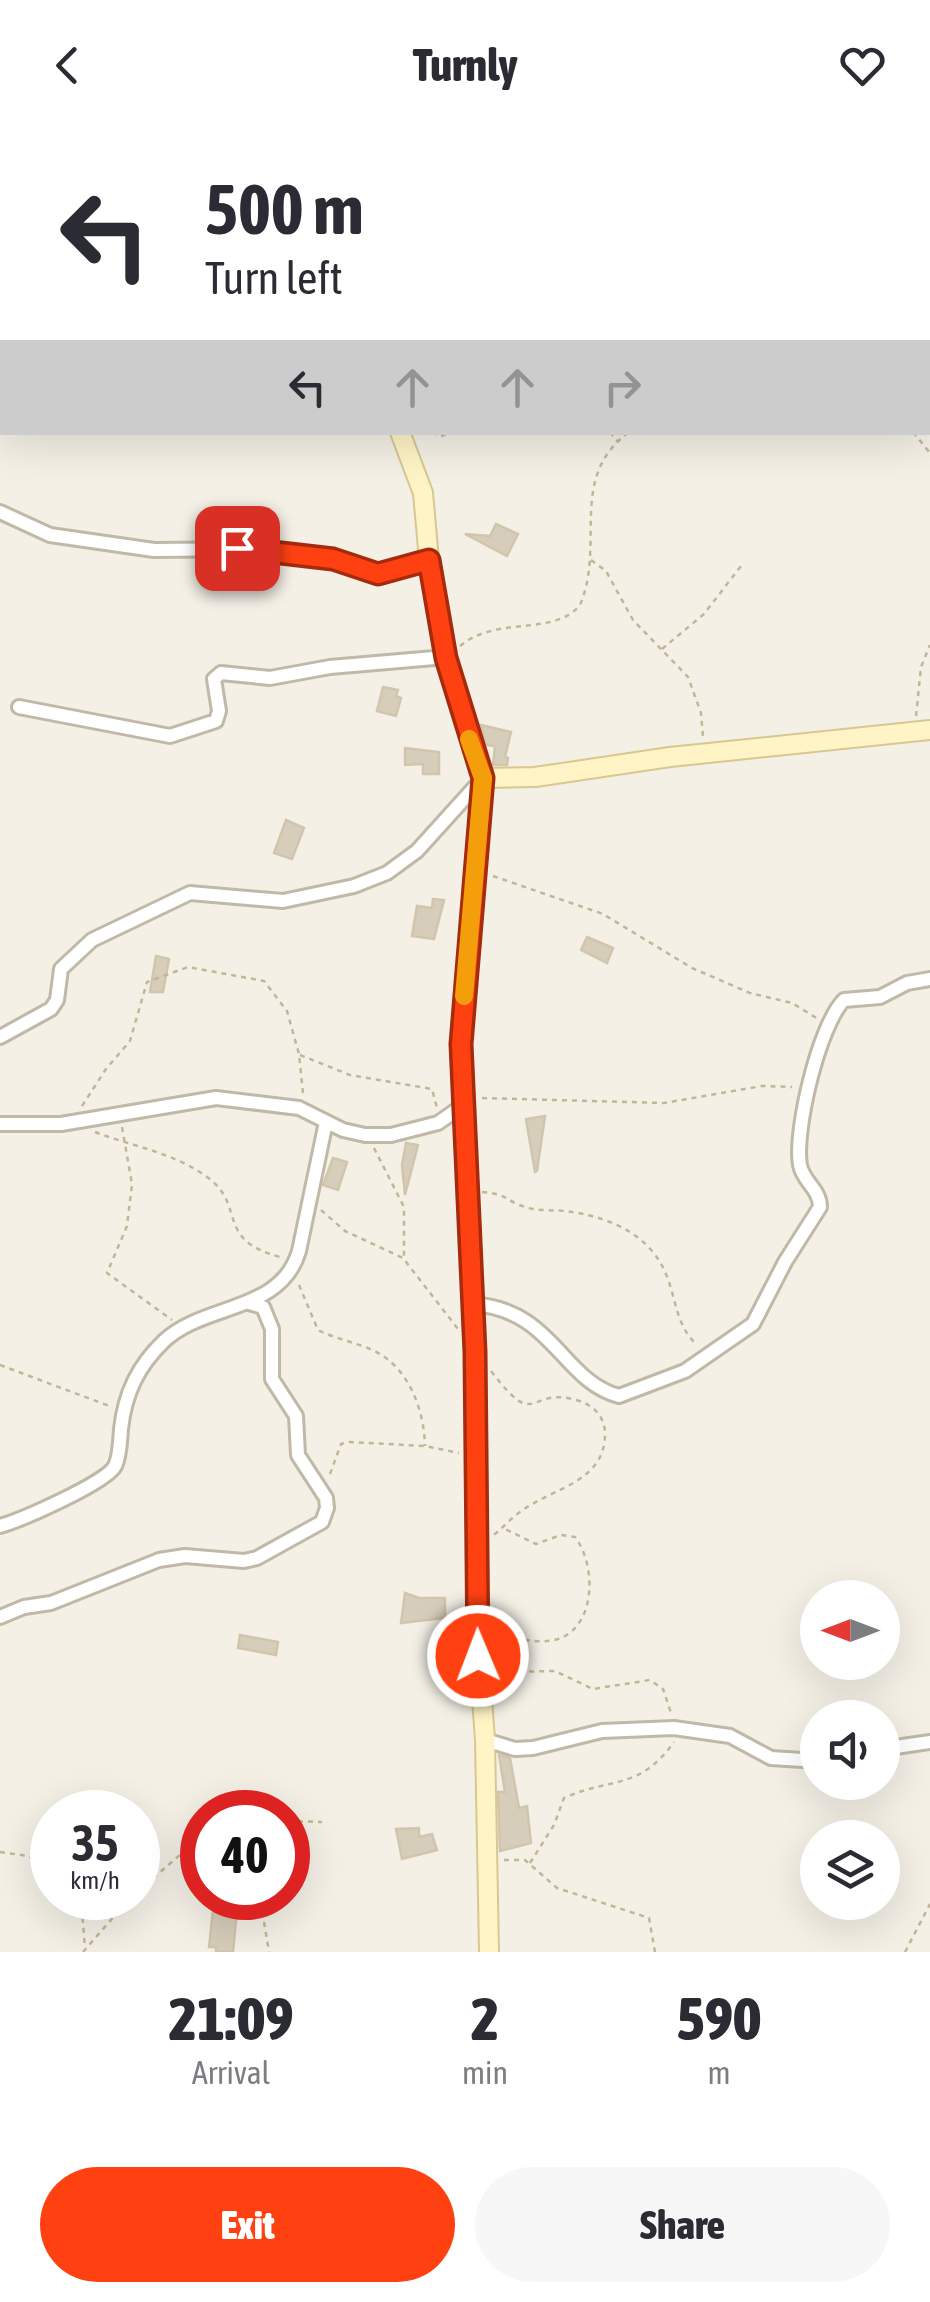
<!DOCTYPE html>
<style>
:root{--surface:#fff;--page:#f7f7f7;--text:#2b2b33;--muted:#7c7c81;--accent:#ff4112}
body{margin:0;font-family:"Asap Condensed",sans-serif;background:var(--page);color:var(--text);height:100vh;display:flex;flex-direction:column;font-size:38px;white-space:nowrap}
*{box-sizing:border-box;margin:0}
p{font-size:32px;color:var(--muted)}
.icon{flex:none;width:55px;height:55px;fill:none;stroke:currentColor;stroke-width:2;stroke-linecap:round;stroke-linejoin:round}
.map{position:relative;height:1822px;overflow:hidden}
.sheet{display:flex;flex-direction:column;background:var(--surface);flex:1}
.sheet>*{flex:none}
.hud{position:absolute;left:0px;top:0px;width:930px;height:305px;box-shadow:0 10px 40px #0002;background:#fff;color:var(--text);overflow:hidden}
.needle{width:65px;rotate:270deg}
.buttons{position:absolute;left:800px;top:1450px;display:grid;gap:20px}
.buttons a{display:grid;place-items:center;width:100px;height:100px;border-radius:50%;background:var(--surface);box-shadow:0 10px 40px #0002;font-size:50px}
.speed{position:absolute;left:30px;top:1660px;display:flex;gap:20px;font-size:50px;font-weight:700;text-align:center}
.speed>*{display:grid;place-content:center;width:130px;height:130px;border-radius:50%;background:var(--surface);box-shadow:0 10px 40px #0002;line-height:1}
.speed small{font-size:25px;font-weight:400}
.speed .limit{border:15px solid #d22;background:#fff;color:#111}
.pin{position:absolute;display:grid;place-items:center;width:85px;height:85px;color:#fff;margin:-42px;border-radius:20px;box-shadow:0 5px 15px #0006}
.me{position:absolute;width:110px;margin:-55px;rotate:359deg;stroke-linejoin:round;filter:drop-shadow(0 0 8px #0008)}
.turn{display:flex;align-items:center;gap:35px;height:210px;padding:0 40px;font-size:45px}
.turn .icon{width:130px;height:130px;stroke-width:2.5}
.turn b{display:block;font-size:70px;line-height:85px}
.lanes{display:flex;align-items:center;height:95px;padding:0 40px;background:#0003;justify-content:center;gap:50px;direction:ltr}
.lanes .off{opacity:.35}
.eta{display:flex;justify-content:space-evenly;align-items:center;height:170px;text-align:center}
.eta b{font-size:60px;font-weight:800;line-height:70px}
.cta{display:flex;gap:20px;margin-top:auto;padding:20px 40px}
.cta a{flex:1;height:115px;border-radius:60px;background:var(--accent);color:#fff;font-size:40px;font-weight:800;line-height:115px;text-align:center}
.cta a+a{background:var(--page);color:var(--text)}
header{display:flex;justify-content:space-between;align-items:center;height:130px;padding:0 40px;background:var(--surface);font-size:45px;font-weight:800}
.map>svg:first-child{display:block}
.building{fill:#d6cdba;stroke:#d2c5ad;stroke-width:2.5}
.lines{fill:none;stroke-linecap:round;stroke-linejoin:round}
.street-casing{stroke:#c0b9a8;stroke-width:18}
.secondary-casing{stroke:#d7c892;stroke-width:22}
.path{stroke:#c3b698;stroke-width:2.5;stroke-dasharray:5 5;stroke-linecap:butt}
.street{stroke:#fff;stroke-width:12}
.secondary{stroke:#fff4c5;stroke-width:18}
.route-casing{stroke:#a62a0c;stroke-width:25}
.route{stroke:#ff4112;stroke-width:18}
.slow{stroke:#f59e0b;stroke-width:18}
</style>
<header><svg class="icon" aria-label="back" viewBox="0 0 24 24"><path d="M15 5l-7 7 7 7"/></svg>Turnly<svg class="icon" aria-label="heart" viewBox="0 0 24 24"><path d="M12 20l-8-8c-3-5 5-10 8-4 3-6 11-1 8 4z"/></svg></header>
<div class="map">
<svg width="930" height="1822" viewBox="0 0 930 1822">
<rect width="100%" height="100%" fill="#f4f0e6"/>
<path class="building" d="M496,394L518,404L507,426L465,404L490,406Z
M383,557L398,560L396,566L401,568L396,586L377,581Z
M481,595L511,602L505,627L508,628L507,635H493L495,616L486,615Z
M405,618L439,622V644H423V634L405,635Z
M286,690L304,698L292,729L274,723Z
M433,769L444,770L434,809L412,806L417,776L432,778Z
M587,807L613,818L607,833L581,820Z
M156,826L169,829L163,862H150Z
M545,986L537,1041L535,1042L526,989Z
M406,1013L418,1015L405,1065L402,1035Z
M333,1028L347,1032L338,1060L323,1055Z
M405,1463L419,1468H445V1488L401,1493Z
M240,1505L278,1512L276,1525L238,1518Z
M499,1625L510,1628L519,1678L527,1676L531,1713L500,1721L498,1662H505Z
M419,1698V1707L432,1704L437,1720L402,1729L396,1699Z
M213,1780L237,1781L233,1822H216V1817H209Z"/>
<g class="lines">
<defs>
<path id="street" d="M750,0L754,2
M0,15H2
M928,70L930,71
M0,382L50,405L154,420L259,419L333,429L378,445L429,430
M19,577L170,606L216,591L219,581L214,549L221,543L270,548L330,537L446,527
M0,907L51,879L57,870L61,839L92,810L190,763L283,771L354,756L387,743L417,721L483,648
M0,994H61L216,968L299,978L343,1000L365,1005H391L438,993L465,974
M472,1174C553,1179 562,1251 619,1266L685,1241L753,1194L785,1132L820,1077C820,1059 803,1052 800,1035C794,1001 819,895 844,870L880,867L907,853L930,849
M0,1396C21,1390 106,1353 115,1336C120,1326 120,1311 121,1299C125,1263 138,1236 164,1211C204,1173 281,1183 299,1121L326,992
M0,1487L24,1477L51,1473L159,1430L185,1426L244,1431L257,1428L322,1392L327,1378L326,1368L298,1325L296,1286L272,1249V1199L263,1177L249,1173
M485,1610L515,1619L533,1618L602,1601L674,1598L730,1606L771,1628L818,1631
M882,1619L930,1612"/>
<path id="secondary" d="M303,0V2
M400,302L423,363L429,430L446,527L483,648L461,913L475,1222L477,1499L485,1610L489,1822
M483,648L535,647L670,627L930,600"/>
</defs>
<use href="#street" class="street-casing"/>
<use href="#secondary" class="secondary-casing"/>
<path class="path" d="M692,0V2
M125,2L141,0
M928,232L930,229
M433,302L440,307L450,302
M610,302L618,312
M913,302L930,323
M591,430L606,441L633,490L688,547L701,583L703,607
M460,516C497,485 554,507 580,475C606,414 567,348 629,302
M662,519L704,484L741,436
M916,586L921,537L930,515
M493,746L603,784L692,838L750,863L792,873L818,889
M300,925L350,945L432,959L437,978
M482,968L664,973L762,956L792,957
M82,976L106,939L130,911L147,852L188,837L264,851L287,881L299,924L303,963
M122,997L132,1054L127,1096L107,1143L172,1190
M95,1002C134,1017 177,1023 211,1050C245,1078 216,1110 280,1127
M374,1018L404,1077V1127
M482,1062C509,1064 505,1071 525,1077C540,1082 557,1079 572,1082C611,1088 650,1105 666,1144C676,1168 676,1196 697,1215
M321,1080L345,1101L403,1128L458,1199
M299,1155L318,1200C334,1208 353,1212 370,1219C407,1234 424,1277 425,1316
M0,1235L112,1277
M491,1241C538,1303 527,1256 576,1270C592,1274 604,1285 605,1302C606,1353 553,1357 520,1382C510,1389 502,1399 491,1407
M330,1344L341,1314L349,1312L425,1316L459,1323
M495,1505C515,1507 538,1515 558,1509C597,1496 596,1434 575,1407L561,1405L536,1414L505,1399
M496,1555L505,1542L555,1541L593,1559L650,1550L663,1559L672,1586
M288,1691L322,1692
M0,1722L28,1726L52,1738
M504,1730H525L557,1758L649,1788L655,1822
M530,1733L554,1695L564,1668C610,1647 639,1661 674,1612
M138,1761L202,1706
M81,1768L85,1818
M246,1768L264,1792L269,1822
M83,1822L130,1768
M905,1822L930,1774"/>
<use href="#street" class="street"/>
<use href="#secondary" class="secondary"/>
</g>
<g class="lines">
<defs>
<path id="route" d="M237,418L333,429L378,444L429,430L446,528L483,648L461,914L475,1222L478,1526"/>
</defs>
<use href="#route" class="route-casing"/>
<use href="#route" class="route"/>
<path class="slow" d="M464,866L483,648L469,609"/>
</g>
</svg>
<div class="buttons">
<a><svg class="needle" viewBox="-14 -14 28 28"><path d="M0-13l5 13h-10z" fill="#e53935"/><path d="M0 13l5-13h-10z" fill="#7c7c81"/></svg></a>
<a><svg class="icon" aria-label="sound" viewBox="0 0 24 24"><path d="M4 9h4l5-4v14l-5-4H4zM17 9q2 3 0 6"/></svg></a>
<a><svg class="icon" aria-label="layers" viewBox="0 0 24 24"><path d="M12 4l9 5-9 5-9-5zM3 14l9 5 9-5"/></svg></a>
</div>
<div class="speed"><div>35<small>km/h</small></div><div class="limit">40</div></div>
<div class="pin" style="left:237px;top:418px;background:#d93025"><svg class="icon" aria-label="arrive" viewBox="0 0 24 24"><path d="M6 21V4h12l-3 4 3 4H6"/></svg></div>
<svg class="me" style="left:478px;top:1526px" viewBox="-20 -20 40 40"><circle r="17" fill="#ff4112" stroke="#fff" stroke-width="3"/><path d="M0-11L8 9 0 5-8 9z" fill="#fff"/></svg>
<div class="hud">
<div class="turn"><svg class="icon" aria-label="left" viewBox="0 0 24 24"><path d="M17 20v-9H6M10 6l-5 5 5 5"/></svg><div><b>500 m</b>Turn left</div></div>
<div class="lanes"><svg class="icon" aria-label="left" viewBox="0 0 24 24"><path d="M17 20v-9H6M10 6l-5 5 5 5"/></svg><svg class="icon off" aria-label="ahead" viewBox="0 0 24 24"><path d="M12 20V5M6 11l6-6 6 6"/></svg><svg class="icon off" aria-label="ahead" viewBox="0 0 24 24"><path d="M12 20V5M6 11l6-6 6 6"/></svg><svg class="icon off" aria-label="right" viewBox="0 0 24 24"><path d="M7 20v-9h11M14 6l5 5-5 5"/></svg></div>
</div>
</div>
<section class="sheet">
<div class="eta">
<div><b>21:09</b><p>Arrival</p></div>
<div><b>2</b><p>min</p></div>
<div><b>590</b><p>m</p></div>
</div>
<div class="cta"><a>Exit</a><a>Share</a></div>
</section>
